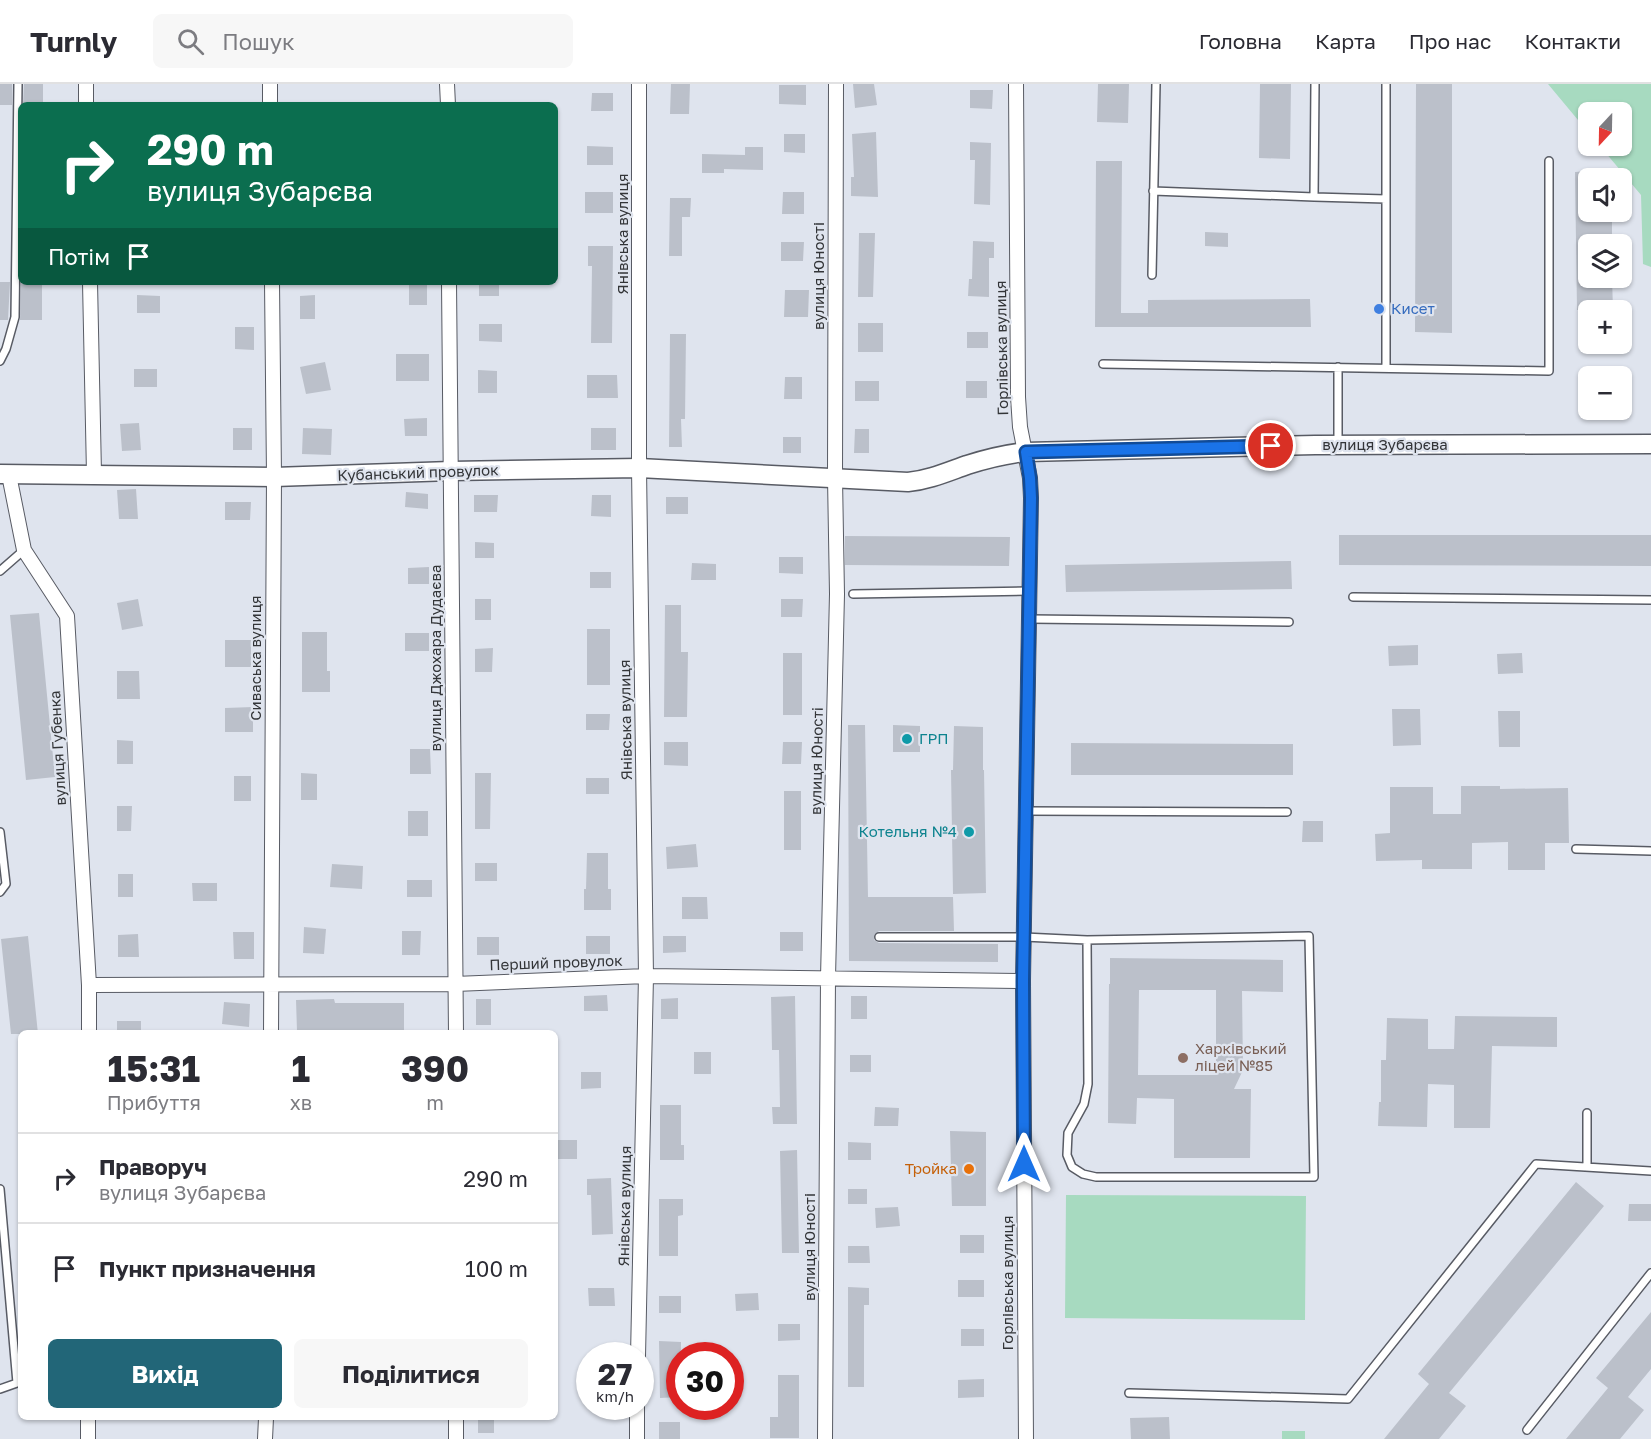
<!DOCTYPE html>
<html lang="uk">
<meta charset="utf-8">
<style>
:root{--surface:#fff;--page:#f7f7f7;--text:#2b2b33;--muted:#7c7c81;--line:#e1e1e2;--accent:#226678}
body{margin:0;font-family:"Golos Text",sans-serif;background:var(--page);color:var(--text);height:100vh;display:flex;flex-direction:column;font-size:22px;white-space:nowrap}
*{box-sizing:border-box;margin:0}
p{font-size:20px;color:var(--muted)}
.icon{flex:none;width:33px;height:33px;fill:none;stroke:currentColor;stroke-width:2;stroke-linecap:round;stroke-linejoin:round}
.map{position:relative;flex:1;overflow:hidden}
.sheet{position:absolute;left:18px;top:946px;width:540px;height:390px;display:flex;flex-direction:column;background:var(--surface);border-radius:9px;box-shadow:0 2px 4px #0004}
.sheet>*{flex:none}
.top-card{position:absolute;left:18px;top:18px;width:540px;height:183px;border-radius:9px;box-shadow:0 2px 4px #0004;background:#0b6e4f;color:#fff;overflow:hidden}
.needle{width:39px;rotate:202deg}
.controls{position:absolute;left:1578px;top:18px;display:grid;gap:12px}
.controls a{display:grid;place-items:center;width:54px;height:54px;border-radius:9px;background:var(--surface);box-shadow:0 2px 4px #0004;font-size:30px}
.speed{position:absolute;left:576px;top:1258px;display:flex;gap:12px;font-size:30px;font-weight:700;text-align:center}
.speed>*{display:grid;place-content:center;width:78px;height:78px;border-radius:50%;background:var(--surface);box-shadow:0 2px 4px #0004;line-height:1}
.speed small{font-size:15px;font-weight:400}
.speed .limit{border:9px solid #d22;background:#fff;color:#111}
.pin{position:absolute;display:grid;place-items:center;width:51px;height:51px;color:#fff;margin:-26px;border:3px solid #fff;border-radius:50%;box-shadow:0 2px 6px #0007}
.me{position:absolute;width:66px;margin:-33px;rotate:0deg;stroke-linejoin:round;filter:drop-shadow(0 0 4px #0008)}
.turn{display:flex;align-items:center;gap:21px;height:126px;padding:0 30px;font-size:27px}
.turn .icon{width:78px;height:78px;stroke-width:2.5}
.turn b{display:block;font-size:42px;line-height:51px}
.then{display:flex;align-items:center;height:57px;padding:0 30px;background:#0003;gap:12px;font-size:22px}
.eta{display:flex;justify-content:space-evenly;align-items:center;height:102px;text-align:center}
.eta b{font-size:36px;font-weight:700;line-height:42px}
.primary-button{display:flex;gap:12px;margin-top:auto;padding:12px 30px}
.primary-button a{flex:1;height:69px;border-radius:9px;background:var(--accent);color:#fff;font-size:24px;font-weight:700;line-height:69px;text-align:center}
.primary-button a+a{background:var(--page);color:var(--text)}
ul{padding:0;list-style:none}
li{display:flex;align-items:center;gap:18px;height:90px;padding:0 30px;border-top:2px solid var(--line)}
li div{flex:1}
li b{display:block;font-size:22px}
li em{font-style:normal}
header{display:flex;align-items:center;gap:36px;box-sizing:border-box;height:84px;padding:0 30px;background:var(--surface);border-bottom:2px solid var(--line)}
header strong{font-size:28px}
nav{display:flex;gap:33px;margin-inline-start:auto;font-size:21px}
.search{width:420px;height:54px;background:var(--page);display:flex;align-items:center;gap:15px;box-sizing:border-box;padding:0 21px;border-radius:9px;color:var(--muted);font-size:22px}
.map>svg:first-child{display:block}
.green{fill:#a7dac0}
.building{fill:#bbc0ca;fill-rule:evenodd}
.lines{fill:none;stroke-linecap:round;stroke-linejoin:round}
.lane-casing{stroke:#585b64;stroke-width:10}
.street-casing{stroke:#585b64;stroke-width:16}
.secondary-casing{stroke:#585b64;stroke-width:21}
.lane{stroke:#fff;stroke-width:7}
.street{stroke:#fff;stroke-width:14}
.secondary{stroke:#fff;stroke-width:18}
.route-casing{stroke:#114b97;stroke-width:15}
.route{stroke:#1a73e8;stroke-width:10}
.shop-dot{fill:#3f7fe0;stroke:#dfe4ee;stroke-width:2}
.culture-dot{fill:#0f9aa8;stroke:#dfe4ee;stroke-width:2}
.education-dot{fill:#8d6e63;stroke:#dfe4ee;stroke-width:2}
.food-dot{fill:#e8710a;stroke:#dfe4ee;stroke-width:2}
.labels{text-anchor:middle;stroke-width:4.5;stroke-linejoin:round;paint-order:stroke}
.street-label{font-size:15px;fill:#333538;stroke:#dfe4ee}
.shop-label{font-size:15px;fill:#366cbe;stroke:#dfe4ee;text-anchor:start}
.culture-label{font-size:15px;fill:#0d838f;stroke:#dfe4ee;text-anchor:start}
.education-label{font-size:15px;fill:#785e54;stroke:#dfe4ee;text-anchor:start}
.food-label{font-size:15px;fill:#c56008;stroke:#dfe4ee;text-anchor:end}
</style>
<header>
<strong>Turnly</strong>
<div class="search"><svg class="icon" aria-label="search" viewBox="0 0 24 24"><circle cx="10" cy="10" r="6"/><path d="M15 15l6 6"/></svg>Пошук</div>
<nav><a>Головна</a><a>Карта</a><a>Про нас</a><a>Контакти</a></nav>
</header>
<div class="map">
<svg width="1651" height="1355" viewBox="0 0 1651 1355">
<rect width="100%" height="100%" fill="#dfe4ee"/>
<path class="green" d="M1548,0H1651V183L1643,180L1641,111L1600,62H1622V28H1588V48Z
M1066,1111L1306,1112L1305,1236L1065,1234Z
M1282,1347H1305V1355H1282Z"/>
<path class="building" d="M0,0H12V21H0Z
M24,0H43V21H23Z
M671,0H690L689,30H670Z
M853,0H874L877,21L855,24Z
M1098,0H1129L1128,39L1097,38Z
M1260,0H1291L1290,75L1259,74Z
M1416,0H1452V249L1415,248Z
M779,1H806V21L779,20Z
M970,6H993L992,25L970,24Z
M592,9H613V27H591Z
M876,48L878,113L851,112V93H854L852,50Z
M784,50H805V69L784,68Z
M970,58L991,59L990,121L974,120L975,76H970Z
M587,62L613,63V81H587Z
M745,63H763V86L724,85V89H702V70L745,71Z
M1096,77H1122L1121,229H1148V216L1310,215L1311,243H1095Z
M1588,87V128H1612V160H1588V194H1612L1613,226H1577L1575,88Z
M585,108H613V129H585Z
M783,108H804V130H782Z
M670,114H691L690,133H682V172H669Z
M1205,148L1228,149V163L1205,162Z
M859,149H875L873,213H858Z
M973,157L994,158V174H989V213L968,212L969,195H972Z
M781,158H804L803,177H781Z
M588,162H613L612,259H591L592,182H588Z
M0,198H10L8,236H0Z
M21,198H42V236H20Z
M409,198H427V221H409Z
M479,198H499V212H479Z
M785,206H809L808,233H784Z
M137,211L160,212V229H137Z
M315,211V235H300V212Z
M858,239H883V268H858Z
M479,240H502V258L479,257Z
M235,243H254V266L235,265Z
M967,248H988V264H967Z
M670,250H686L685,335H681L682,363H669Z
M396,270H429V297H396Z
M325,278L331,306L306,310L300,283Z
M134,285H157V303H134Z
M478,286L497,287V309H478Z
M587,291H617L618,314H587Z
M785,293H802V315H784Z
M855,297H879V317H855Z
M966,297H987V314H966Z
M427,334V352H405L404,335Z
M139,339L141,366L122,367L120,340Z
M233,344H252V366H233Z
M303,344L332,345L331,371L302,370Z
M591,344H616V366H591Z
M855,345H869V369H854Z
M783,353H801V369H783Z
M136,405L138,435H119L117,406Z
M406,408L428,410V425L405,423Z
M474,411H498L497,428H474Z
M592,411H611V433L591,432Z
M666,413H688V430H666Z
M225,418H251L250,436H225Z
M1339,451H1651V482L1339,481Z
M845,452L1010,453L1009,482L845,481Z
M475,458L494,459V474H475Z
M779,473H803V490L779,489Z
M1291,477L1292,505L1066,508L1065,481Z
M692,479L716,480V496H691Z
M429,483V500H408V484Z
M590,488H611V504H590Z
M138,515L143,542L122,546L117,519Z
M475,515H491V536H475Z
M781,515H803L802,533H781Z
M665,521H681V568H688L687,633H664Z
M39,529L55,693L26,696L10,531Z
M587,545H610V601H587Z
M302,548H327V587H330V608H302Z
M405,549H429V567H405Z
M225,556H251V583H225Z
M1418,561V581L1389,582L1388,562Z
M493,564L492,588H475V565Z
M783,569H802V631H783Z
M1522,569L1523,589L1498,590L1497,570Z
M117,587H139L140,615H117Z
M253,623V648H225V624Z
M1392,625H1420L1421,661L1393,662Z
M1498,627H1520V663H1499Z
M586,630H610L609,646H586Z
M848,641H865L868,813H953L954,847H879L874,851V856L879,859L998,860V878L849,877Z
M893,641L920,642V668H893Z
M954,642L983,643V686H984L986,809L953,810L951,686H953Z
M117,656L133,657V680H117Z
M664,658H688V682L664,681Z
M783,658H802L801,680H782Z
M1071,659L1293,660V691H1071Z
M410,665H430L431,690H410Z
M301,689L317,690V716H301Z
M475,689H491L490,745H475Z
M234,692H251V717H234Z
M586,694H609V710H586Z
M1461,702H1500V705L1568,704L1569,759H1545V786H1508V758L1472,759V785H1422V776L1376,777L1375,750L1390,749V703H1433V730H1461Z
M784,707H801V766H784Z
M117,722H132L131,747H117Z
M408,727H428V752H408Z
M1303,737H1323V758H1302Z
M696,760L698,783L667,785L666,763Z
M587,769H608V805H611V826H584V805H586Z
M475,779H497V797H475Z
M332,780L363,782L362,805L330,803Z
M118,790H133V813H118Z
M407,796H432V813H407Z
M192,799H217V817H193Z
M682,813H707L708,835H682Z
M304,843L326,845L324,870L303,869Z
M402,847H421L420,871H402Z
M233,848H254V875H234Z
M780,848H803V867H780Z
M138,850L139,873H118V851Z
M28,852L38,950H11L1,855Z
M586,852H610V870H586Z
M663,852H686V868L663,869Z
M477,853H499V871H477Z
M1110,874L1283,876V908L1242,907L1243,986L1234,1005H1251L1250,1074H1174V1015L1137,1014L1136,1040L1108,1039L1109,900H1110ZM1139,906H1216V991H1138Z
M607,911L608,927H584V912Z
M795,912L797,1040H773L772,1023H780L779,966H772L771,913Z
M851,912H867V935H851Z
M678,914V935H661V915Z
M334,915L335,919H404V947H344V946L297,947L296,916Z
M476,915H491V941H476Z
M224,918L250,920L249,943L222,940Z
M1455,932L1557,933V963L1492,962L1490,1044H1454V1001L1428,1000L1427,1043L1378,1042L1379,1018H1381V976H1386L1387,934L1428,935V965H1454Z
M117,937H141V950H117Z
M694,968H711V990H694Z
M850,971H871V988H850Z
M581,988H601V1004L581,1005Z
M660,1021H681V1061H684V1076H660Z
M875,1023L899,1024L898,1042H874Z
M950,1047L986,1048V1122H952Z
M555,1056H577V1075H555Z
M848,1058L871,1059V1076H848Z
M797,1066L799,1169H782L780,1067Z
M611,1094L613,1150L592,1151L591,1111H587V1095Z
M1576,1098L1604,1122L1449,1309L1466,1322L1439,1355H1384L1429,1300L1418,1290Z
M848,1105H867V1120H848Z
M659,1115H683V1131L678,1132V1172H659Z
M1629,1120H1651V1137H1628Z
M898,1123L900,1142L876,1144L875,1124Z
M960,1151H984V1169H960Z
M848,1162H869L870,1179H848Z
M958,1196H984V1213H958Z
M848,1203L869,1204V1221H864V1303H848Z
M588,1204H614L615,1222H589Z
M758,1209L759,1226L736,1227L735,1210Z
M659,1212H681V1229H659Z
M1651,1228V1285L1628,1313L1644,1326L1620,1355H1566L1608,1304L1596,1294Z
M778,1240H800V1256L778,1257Z
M961,1245H984V1262H961Z
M659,1257L681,1258L680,1313L660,1314Z
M778,1291H799V1354H770V1333H778Z
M984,1295V1313L958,1314V1296Z
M1169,1333L1170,1355H1131L1130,1334Z
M478,1334H494V1349H478Z
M659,1338H680V1355H659Z"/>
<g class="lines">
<defs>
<path id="lane" d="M1315,0L1314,113L1386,115
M1386,0V284
M1153,107L1314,113
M1152,191L1156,0
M0,277L6,265L15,233L18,0
M1103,280L1549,287V77
M1338,358V283
M0,487L24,466
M853,510L1029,507
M1353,513L1651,516
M1030,535L1289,538
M1026,727L1287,728
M0,748L6,800L0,808
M1576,765L1651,767
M879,853H1024L1087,856L1309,852L1314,1093H1096L1083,1090L1072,1083L1067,1071L1068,1049L1084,1020L1088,1000L1087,856
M1587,1029V1083
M0,1105L17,1299L0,1305
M1129,1309L1348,1315L1536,1080L1651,1087
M1527,1346L1651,1189"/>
<path id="street" d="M86,0V21
M270,0V21
M447,0L448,21
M1016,0L1018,313L1020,343L1030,394L1031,414L1023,897L1026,1355
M90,198L94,390
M449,198L456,950
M9,391L24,466L67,532L89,901V950
M89,901L455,900L646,892L1023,897
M271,950L274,393L272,198
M638,1272L646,892L639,384V0
M456,1334V1355
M88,1355V1334
M265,1355L266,1334
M637,1355V1323
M825,1355L828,894L837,510L835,394L836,0"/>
<path id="secondary" d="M0,390L274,393L451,387L639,384L908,398C929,396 947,388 967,381C986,375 1006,370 1026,368L1315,361L1651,360"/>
</defs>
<use href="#lane" class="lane-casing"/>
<use href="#street" class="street-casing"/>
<use href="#secondary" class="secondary-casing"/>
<use href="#lane" class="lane"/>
<use href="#street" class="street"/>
<use href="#secondary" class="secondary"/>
</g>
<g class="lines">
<defs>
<path id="route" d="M1024,1080L1023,897L1031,414L1030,394L1026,368L1271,362"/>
</defs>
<use href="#route" class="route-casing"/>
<use href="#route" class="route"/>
</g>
<circle class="shop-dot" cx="1379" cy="225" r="6"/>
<g class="culture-dot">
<circle cx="907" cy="655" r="6"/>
<circle cx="969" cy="748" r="6"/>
</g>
<circle class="education-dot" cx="1183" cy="974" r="6"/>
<circle class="food-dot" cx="969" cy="1085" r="6"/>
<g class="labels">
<g class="street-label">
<text transform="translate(623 150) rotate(-90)" y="5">Янівська вулиця</text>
<text transform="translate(819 192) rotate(-90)" y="5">вулиця Юності</text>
<text transform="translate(1002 264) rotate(-91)" y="5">Горлівська вулиця</text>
<text x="1385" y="366">вулиця Зубарєва</text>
<text transform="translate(418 389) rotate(-2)" y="5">Кубанський провулок</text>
<text transform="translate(256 574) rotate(-90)" y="5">Сиваська вулиця</text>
<text transform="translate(436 574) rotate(-90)" y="5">вулиця Джохара Дудаєва</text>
<text transform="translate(626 636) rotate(-91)" y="5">Янівська вулиця</text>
<text transform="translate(58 664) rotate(-93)" y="5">вулиця Губенка</text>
<text transform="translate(817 677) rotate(-89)" y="5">вулиця Юності</text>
<text transform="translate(556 879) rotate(-2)" y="5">Перший провулок</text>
<text transform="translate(625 1122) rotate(-89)" y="5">Янівська вулиця</text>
<text transform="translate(810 1163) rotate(-90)" y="5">вулиця Юності</text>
<text transform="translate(1008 1199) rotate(-90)" y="5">Горлівська вулиця</text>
</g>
<g class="shop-label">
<text x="1391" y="230">Кисет</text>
</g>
<g class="culture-label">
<text x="919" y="660">ГРП</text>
<text x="957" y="753" text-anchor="end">Котельня №4</text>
</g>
<g class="education-label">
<text x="1195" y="970">Харківський<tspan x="1195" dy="17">ліцей №85</tspan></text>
</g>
<g class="food-label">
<text x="957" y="1090">Тройка</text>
</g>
</g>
</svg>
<div class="controls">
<a><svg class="needle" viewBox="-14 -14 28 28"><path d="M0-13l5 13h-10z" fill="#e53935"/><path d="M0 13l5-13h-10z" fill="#7c7c81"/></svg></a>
<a><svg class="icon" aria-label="sound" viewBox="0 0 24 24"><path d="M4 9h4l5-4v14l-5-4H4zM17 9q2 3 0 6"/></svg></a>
<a><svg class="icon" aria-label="layers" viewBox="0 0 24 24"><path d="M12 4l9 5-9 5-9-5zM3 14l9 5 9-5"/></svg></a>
<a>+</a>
<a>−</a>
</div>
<div class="speed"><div>27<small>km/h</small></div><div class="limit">30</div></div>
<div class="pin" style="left:1271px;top:362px;background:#d93025"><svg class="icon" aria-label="arrive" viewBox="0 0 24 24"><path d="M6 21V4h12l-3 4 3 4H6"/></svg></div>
<svg class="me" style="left:1024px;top:1080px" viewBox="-20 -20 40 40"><path d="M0-17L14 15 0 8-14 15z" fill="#1a73e8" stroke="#fff" stroke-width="4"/></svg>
<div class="top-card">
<div class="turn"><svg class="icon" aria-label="right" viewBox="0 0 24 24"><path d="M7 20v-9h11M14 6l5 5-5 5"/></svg><div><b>290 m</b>вулиця Зубарєва</div></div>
<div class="then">Потім<svg class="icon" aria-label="arrive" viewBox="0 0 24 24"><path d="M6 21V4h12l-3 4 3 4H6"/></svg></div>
</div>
<section class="sheet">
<div class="eta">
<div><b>15:31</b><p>Прибуття</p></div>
<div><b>1</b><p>хв</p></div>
<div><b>390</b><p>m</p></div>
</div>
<ul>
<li><svg class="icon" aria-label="right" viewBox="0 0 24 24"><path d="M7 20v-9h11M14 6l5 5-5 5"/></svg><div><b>Праворуч</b><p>вулиця Зубарєва</p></div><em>290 m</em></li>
<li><svg class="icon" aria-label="arrive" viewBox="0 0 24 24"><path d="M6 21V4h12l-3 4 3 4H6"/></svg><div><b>Пункт призначення</b></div><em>100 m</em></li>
</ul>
<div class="primary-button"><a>Вихід</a><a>Поділитися</a></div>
</section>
</div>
